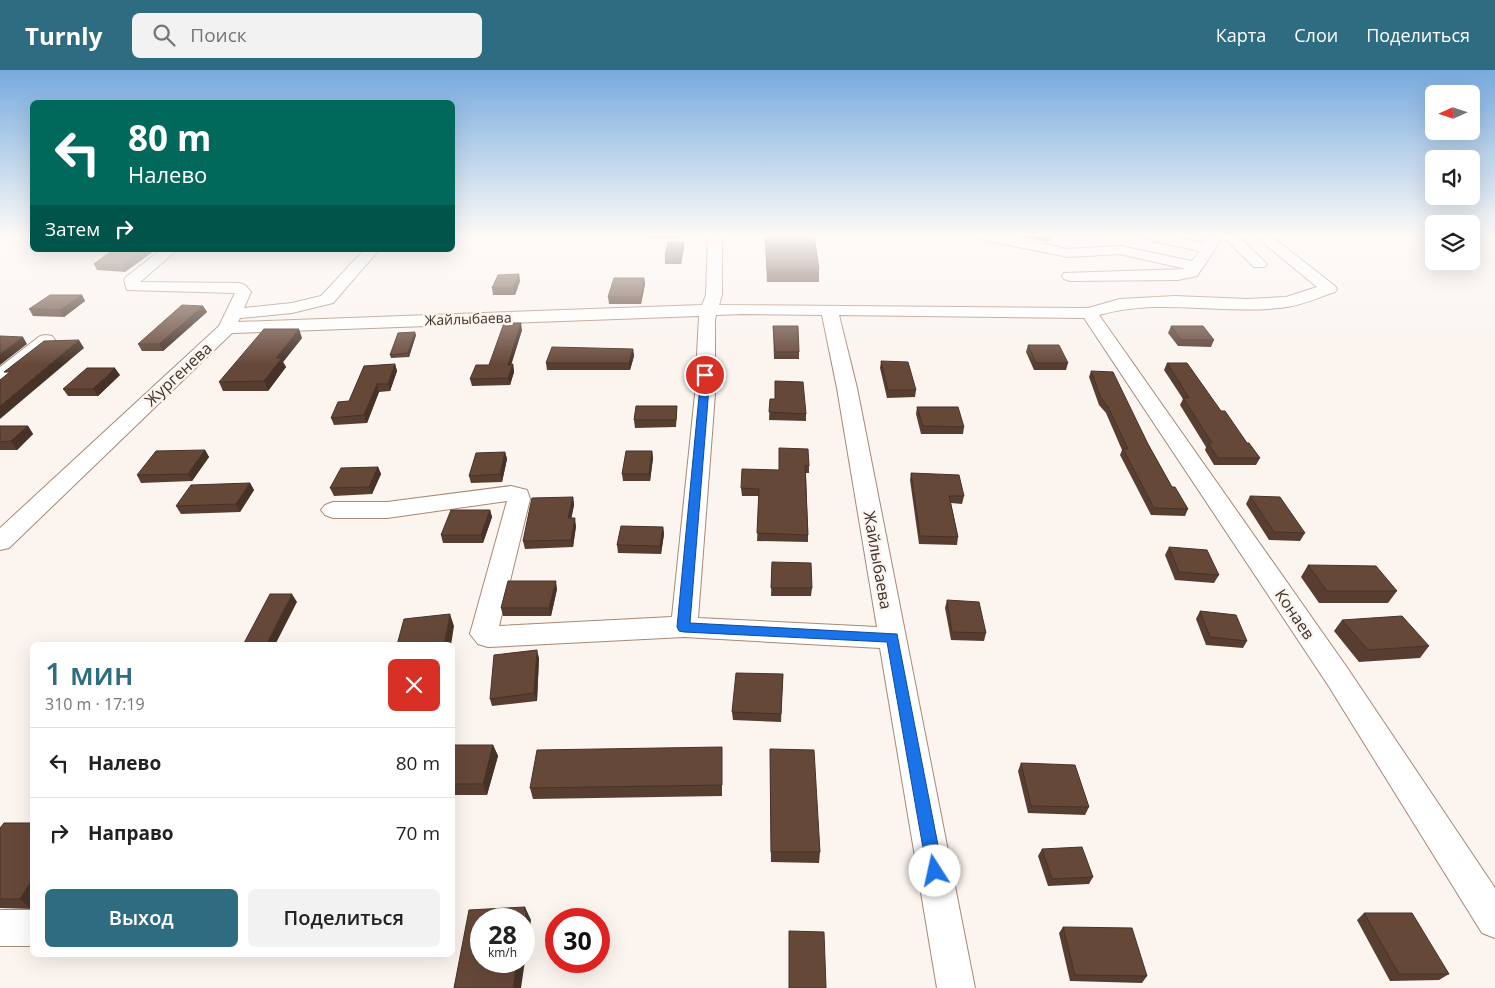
<!DOCTYPE html>
<html lang="ru">
<meta charset="utf-8">
<style>
:root{--surface:#fff;--page:#f2f2f2;--text:#222;--muted:#767676;--line:#e0e0e0;--accent:#2e6c82}
body{margin:0;font-family:"Open Sans",sans-serif;background:var(--page);color:var(--text);height:100vh;display:flex;flex-direction:column;font-size:19px;white-space:nowrap}
*{box-sizing:border-box;margin:0}
p{font-size:16px;color:var(--muted)}
.icon{flex:none;width:28px;height:28px;fill:none;stroke:currentColor;stroke-width:2;stroke-linecap:round;stroke-linejoin:round}
.map{position:relative;flex:1;overflow:hidden}
.side{position:absolute;left:30px;top:572px;width:425px;height:315px;display:flex;flex-direction:column;background:var(--surface);border-radius:8px;box-shadow:0 5px 20px #0002}
.side>*{flex:none}
.hud{position:absolute;left:30px;top:30px;width:425px;height:152px;border-radius:8px;box-shadow:0 5px 20px #0002;background:#00695c;color:#fff;overflow:hidden}
.needle{width:32px;rotate:267deg}
.fabs{position:absolute;left:1425px;top:15px;display:grid;gap:10px}
.fabs a{display:grid;place-items:center;width:55px;height:55px;border-radius:8px;background:var(--surface);box-shadow:0 5px 20px #0002;font-size:25px}
.speed{position:absolute;left:470px;top:838px;display:flex;gap:10px;font-size:25px;font-weight:700;text-align:center}
.speed>*{display:grid;place-content:center;width:65px;height:65px;border-radius:50%;background:var(--surface);box-shadow:0 5px 20px #0002;line-height:1}
.speed small{font-size:12px;font-weight:400}
.speed .limit{border:8px solid #d22;background:#fff;color:#111}
.pin{position:absolute;display:grid;place-items:center;width:42px;height:42px;color:#fff;margin:-21px;border:2px solid #fff;border-radius:50%;box-shadow:0 1px 5px #0007}
.me{position:absolute;width:55px;margin:-28px;rotate:350deg;stroke-linejoin:round;filter:drop-shadow(0 0 4px #0008)}
.turn{display:flex;align-items:center;gap:18px;height:105px;padding:0 15px;font-size:22px}
.turn .icon{width:65px;height:65px;stroke-width:2.5}
.turn b{display:block;font-size:35px;line-height:42px}
.then{display:flex;align-items:center;height:48px;padding:0 15px;background:#0003;gap:10px;font-size:19px}
.round{display:grid;place-items:center;flex:none;width:52px;height:52px;border-radius:8px;background:var(--page)}
.headline{display:flex;align-items:center;justify-content:space-between;height:85px;padding:0 15px}
h1{font-size:30px;font-weight:600;line-height:38px;color:var(--accent)}
.primary-button{display:flex;gap:10px;margin-top:auto;padding:10px 15px}
.primary-button a{flex:1;height:58px;border-radius:8px;background:var(--accent);color:#fff;font-size:20px;font-weight:600;line-height:58px;text-align:center}
.primary-button a+a{background:var(--page);color:var(--text)}
ul{padding:0;list-style:none}
li{display:flex;align-items:center;gap:15px;height:70px;padding:0 15px;border-top:1px solid var(--line)}
li div{flex:1}
li b{display:block;font-size:19px}
li em{font-style:normal}
header{display:flex;align-items:center;gap:30px;box-sizing:border-box;height:70px;padding:0 25px;background:var(--accent);color:#fff}
header strong{font-size:24px}
nav{display:flex;gap:28px;margin-inline-start:auto;font-size:18px}
.search{width:350px;height:45px;background:var(--page);display:flex;align-items:center;gap:12px;box-sizing:border-box;padding:0 18px;border-radius:8px;color:var(--muted);font-size:19px}
.map>svg:first-child{display:block}
.lines{fill:none;stroke-linecap:round;stroke-linejoin:round}
.minor-casing{stroke:#a88876;stroke-width:2}
.minor{fill:#fff;fill-rule:evenodd}
.wall{fill:#583e31}
.shaded-wall{fill:#473228}
.building{fill:#664839;stroke:#473228}
.route{fill:#1a73e8;stroke:#114b97}
.labels{text-anchor:middle;stroke-width:5;stroke-linejoin:round;paint-order:stroke}
.far-street-label{font-size:14px;fill:#3f3129;stroke:#fbf4ef}
.street-label{font-size:16px;fill:#3f3129;stroke:#fbf4ef}
</style>
<header>
<strong>Turnly</strong>
<div class="search"><svg class="icon" aria-label="search" viewBox="0 0 24 24"><circle cx="10" cy="10" r="6"/><path d="M15 15l6 6"/></svg>Поиск</div>
<nav><a>Карта</a><a>Слои</a><a>Поделиться</a></nav>
</header>
<div class="map">
<svg width="1495" height="918" viewBox="0 0 1495 918">
<rect width="100%" height="100%" fill="#fbf4ef"/>
<g class="lines">
<defs>
<path id="minor" d="M708,166H722V225L719,235L1088,238L1120,229L1175,226L1248,229L1286,227L1317,217L1255,166H1271L1335,216L1337,219L1335,222C1319,227 1303,235 1287,237C1224,246 1161,227 1099,245L1348,599L1495,818V868L1482,863L1328,615L1084,248L839,245L857,318L975,918H937L880,578L684,567L488,577L478,574L470,564L507,431L387,448H333L325,445L321,440L325,435L333,432H387L511,416L527,420L530,429L499,556L672,547L695,324L699,246L232,263L9,478L0,480V458L219,256L235,223L127,220L124,210L126,207L161,180H177L140,212L239,213L245,215L251,222L244,238L292,233L321,226L364,180H379L333,233L292,243L240,248L238,252L702,235L706,225ZM742,244L822,245L837,318L877,557L698,548L715,324V250L716,245Z
M977,166H1006L1068,179L1120,176L1192,191L1200,181L1148,170L1141,166H1171L1204,173L1206,166H1220L1216,178L1197,206L1178,210L1070,211L1064,209L1062,206L1064,203L1186,199L1120,184L1068,187L984,170Z
M1222,166H1238L1267,194L1264,197H1254Z
M46,265L52,266L55,270L52,274L7,310L0,312V297L40,266Z
M0,840H32V876H0Z"/>
</defs>
<use href="#minor" class="minor-casing"/>
<use href="#minor" class="minor"/>
</g>
<path class="wall" d="M649,166H680L679,168H649Z
M765,166H814L819,199V212H767Z
M1019,166H1051L1048,172Z
M684,172V178L681,194H665V187Z
M113,180H155L125,202L97,200L94,194Z
M519,204L520,211L515,225H493L492,218Z
M644,208L645,214L641,234H609L608,227Z
M82,225L85,231L64,247L33,246L29,239Z
M203,236L207,242L163,281H142L138,274Z
M773,256L799,282V289H774Z
M1171,256L1214,270L1211,277L1178,276L1168,263Z
M522,260L511,294H513L514,302L510,315L472,316L470,309L489,295Z
M416,265L409,287L391,288L390,285Z
M302,268L283,292L286,297L268,321H223L219,312Z
M1028,275L1068,293L1066,300H1034L1026,282Z
M633,279L634,286L630,300H547L546,293Z
M881,291L916,320L915,327L887,328L880,298Z
M1167,293L1221,341L1247,373L1260,388L1256,395H1214L1205,380L1206,377L1180,335L1183,329L1164,300Z
M395,294L397,301L390,321L379,322L367,353L334,355L331,348L349,331Z
M1091,301L1148,374L1172,417L1188,439L1185,446L1151,445L1120,385L1122,380L1106,343L1099,335L1089,307Z
M120,305L98,326H68L63,319Z
M770,329H775L806,344V351L769,350Z
M677,336V343L676,357L635,358L634,350Z
M917,337L964,357L963,364H921L916,344Z
M0,356H28L33,364L17,380H0Z
M779,378L809,396V403H806L808,465V472L757,471L759,426H742L741,418L779,400Z
M205,380L209,387L192,411L141,413L137,405Z
M652,381L653,388L650,411H623L622,404Z
M505,382L507,389L502,412L471,413L469,406Z
M378,397L381,404L372,424L334,426L330,418Z
M911,403L964,426L962,434L951,433L958,467L957,475L919,474L910,410Z
M250,413L254,420L240,442L181,444L176,436Z
M1250,426L1305,463L1300,471L1269,470L1246,434Z
M573,427L574,435L571,448L576,456L573,477L525,479L523,471Z
M490,440L492,447L483,473H443L441,465Z
M663,457L664,464L661,484L618,483L617,475Z
M1169,477L1219,505L1214,513L1175,510L1165,485Z
M772,492L812,518L811,526H771Z
M1308,495L1397,521L1388,533H1319L1301,507Z
M557,519L551,546H503L501,538Z
M947,530L986,563L984,571L951,570L945,538Z
M1200,541L1247,571L1243,578L1206,575L1196,549Z
M1342,550L1429,576L1420,588L1359,592L1334,561Z
M539,588L537,631L492,636L490,629Z
M783,604L781,652L733,650L732,642Z
M452,675H493L498,686L487,725H452Z
M722,677V726L533,729L530,718Z
M770,679L820,782L819,793L771,792Z
M1021,693L1089,737L1085,745L1028,743L1018,701Z
M32,753V839L0,838V758Z
M1042,779L1093,807L1089,814L1048,816L1038,786Z
M1364,843L1449,904L1439,910L1390,911L1357,850Z
M1063,857L1147,906L1142,913L1070,911L1059,863Z
M789,861L826,918H789Z"/>
<path class="shaded-wall" d="M684,172V178L681,194L680,188Z
M143,180H155L125,202L122,195Z
M519,204L520,211L515,225L513,218Z
M644,208L645,214L641,234V227Z
M82,225L85,231L64,247L60,240Z
M203,236L207,242L163,281L159,274Z
M521,253L522,260L509,302L508,295Z
M299,259L302,268L283,292L286,297L268,321L264,311L276,288Z
M415,262L416,265L409,287L408,283Z
M23,267L27,274L0,295V284Z
M79,270L84,278L0,349V336Z
M633,279L634,286L630,300L629,293Z
M395,294L397,301L390,321L388,314Z
M513,294L514,302L510,315L508,308Z
M115,298L120,305L98,326L93,319Z
M377,314L379,322L367,353L364,345Z
M28,356L33,364L17,380L11,371Z
M205,380L209,387L192,411L188,404Z
M652,381L653,388L650,411L649,404Z
M505,382L507,389L502,412L500,404Z
M378,397L381,404L372,424L369,417Z
M250,413L254,420L240,442L236,434Z
M573,427L574,435L570,456L568,448Z
M490,440L492,447L483,473L481,465Z
M575,448L576,456L573,477L571,470Z
M663,457L664,464L661,484L660,476Z
M556,511L557,519L551,546L549,538Z
M292,524L297,532L275,575H266Z
M450,544L454,556L451,575H444Z
M537,580L539,588L537,631L534,623Z
M493,675L498,686L487,725L483,714Z
M32,810V839L20,829Z
M525,837L531,850L521,918H513L517,891H524V849Z"/>
<path class="building" d="M765,166H814L819,199H767Z
M668,172H684L680,188L665,187Z
M113,180H143L122,195L94,194Z
M519,204L513,218H492L498,205Z
M614,208H644L641,227H608Z
M50,225H82L60,240L29,239Z
M182,235L203,236L159,274H138Z
M504,253H521L508,295L513,294L508,308L470,309L476,295H489Z
M773,256H798L799,282H775Z
M1171,256H1203L1214,270H1181Z
M264,259H299L276,288H282L264,311L219,312Z
M415,262L408,283L390,285L398,263Z
M0,266L23,267L0,284Z
M79,270L0,336V310L10,302H4L44,271Z
M1028,275H1059L1068,293H1036Z
M552,277L633,279L629,293H546Z
M881,291L908,292L916,320H888Z
M1167,293H1187L1221,341H1225L1247,373H1249L1260,388H1218L1208,373H1212L1183,328H1189Z
M395,294L388,314H377L364,345L331,348L338,332L349,331L364,296Z
M87,298H115L93,319H63Z
M1091,301L1113,302L1148,374L1172,417H1175L1188,439L1154,438L1123,379H1128L1108,337L1101,328Z
M775,311L803,312L806,344L769,342L770,329H775Z
M636,336H677L676,350H634Z
M917,337H958L964,357L923,356Z
M0,356H28L11,371L0,372Z
M779,378L808,379L809,396H805L808,465L757,463L759,419L741,418L742,399L779,400Z
M205,380L188,404L137,405L156,381Z
M626,381H652L649,404H622Z
M505,382L500,404L469,406L476,383Z
M378,397L369,417L330,418L341,398Z
M911,403L959,405L964,426H949L958,467L920,466Z
M250,413L236,434L176,436L191,415Z
M1250,426L1280,427L1305,463L1274,462Z
M573,427L568,448H575L571,470L523,471L532,428Z
M451,440H490L481,465H441Z
M621,456L663,457L660,476L617,475Z
M1169,477L1207,480L1219,505L1179,502Z
M772,492L811,493L812,518H771Z
M1308,495L1376,496L1397,521H1327Z
M508,511H556L549,538H501Z
M270,524H292L266,575H243Z
M947,530L979,532L986,563L952,562Z
M1200,541L1236,545L1247,571L1210,567Z
M450,544L444,575H397L404,549Z
M1402,546L1429,576L1368,580L1342,550Z
M537,580L534,623L490,629L494,585Z
M736,603L783,604L781,644L732,642Z
M452,675H493L483,714H452Z
M722,677V715L530,718L537,680Z
M770,679L814,680L820,782H771Z
M1021,693L1075,695L1089,737L1031,736Z
M4,753H32V810L20,829H0V758Z
M1082,777L1093,807L1052,809L1042,779Z
M525,837L523,849H481V891H517L513,918H454L469,840Z
M1364,843H1412L1449,904H1399Z
M1063,857L1132,858L1147,906L1075,905Z
M789,861L824,862L826,918H789Z"/>
<linearGradient id="sky" x2="0" y2="1"><stop stop-color="#77aade"/><stop offset="0.56" stop-color="#fdfaf8"/><stop offset="1" stop-color="#fdfaf8" stop-opacity="0"/></linearGradient>
<rect width="1495" height="295" fill="url(#sky)"/>
<path class="route" d="M705,302L710,305L690,553L897,564L943,801L941,807L935,809L929,807L927,801L887,572L684,562L679,561L677,557L701,305Z"/>
<g class="labels">
<g class="far-street-label">
<text transform="translate(468 249) rotate(-2)" y="5">Жайлыбаева</text>
</g>
<g class="street-label">
<text transform="translate(178 304) rotate(-43)" y="6">Жургенева</text>
<text transform="translate(878 490) rotate(80)" y="6">Жайлыбаева</text>
<text transform="translate(1295 544) rotate(56)" y="6">Конаев</text>
</g>
</g>
</svg>
<div class="fabs">
<a><svg class="needle" viewBox="-14 -14 28 28"><path d="M0-13l5 13h-10z" fill="#e53935"/><path d="M0 13l5-13h-10z" fill="#767676"/></svg></a>
<a><svg class="icon" aria-label="sound" viewBox="0 0 24 24"><path d="M4 9h4l5-4v14l-5-4H4zM17 9q2 3 0 6"/></svg></a>
<a><svg class="icon" aria-label="layers" viewBox="0 0 24 24"><path d="M12 4l9 5-9 5-9-5zM3 14l9 5 9-5"/></svg></a>
</div>
<div class="speed"><div>28<small>km/h</small></div><div class="limit">30</div></div>
<div class="pin" style="left:705px;top:305px;background:#d93025"><svg class="icon" aria-label="arrive" viewBox="0 0 24 24"><path d="M6 21V4h12l-3 4 3 4H6"/></svg></div>
<svg class="me" style="left:935px;top:801px" viewBox="-20 -20 40 40"><circle r="19" fill="#fff"/><path d="M0-13L10 11 0 6-10 11z" fill="#1a73e8"/></svg>
<div class="hud">
<div class="turn"><svg class="icon" aria-label="left" viewBox="0 0 24 24"><path d="M17 20v-9H6M10 6l-5 5 5 5"/></svg><div><b>80 m</b>Налево</div></div>
<div class="then">Затем<svg class="icon" aria-label="right" viewBox="0 0 24 24"><path d="M7 20v-9h11M14 6l5 5-5 5"/></svg></div>
</div>
<section class="side">
<div class="headline"><div><h1>1 мин</h1><p>310 m · 17:19</p></div><a class="round" style="background:#d93025;color:#fff"><svg class="icon" aria-label="close" viewBox="0 0 24 24"><path d="M6 6l12 12M18 6L6 18"/></svg></a></div>
<ul>
<li><svg class="icon" aria-label="left" viewBox="0 0 24 24"><path d="M17 20v-9H6M10 6l-5 5 5 5"/></svg><div><b>Налево</b></div><em>80 m</em></li>
<li><svg class="icon" aria-label="right" viewBox="0 0 24 24"><path d="M7 20v-9h11M14 6l5 5-5 5"/></svg><div><b>Направо</b></div><em>70 m</em></li>
</ul>
<div class="primary-button"><a>Выход</a><a>Поделиться</a></div>
</section>
</div>
